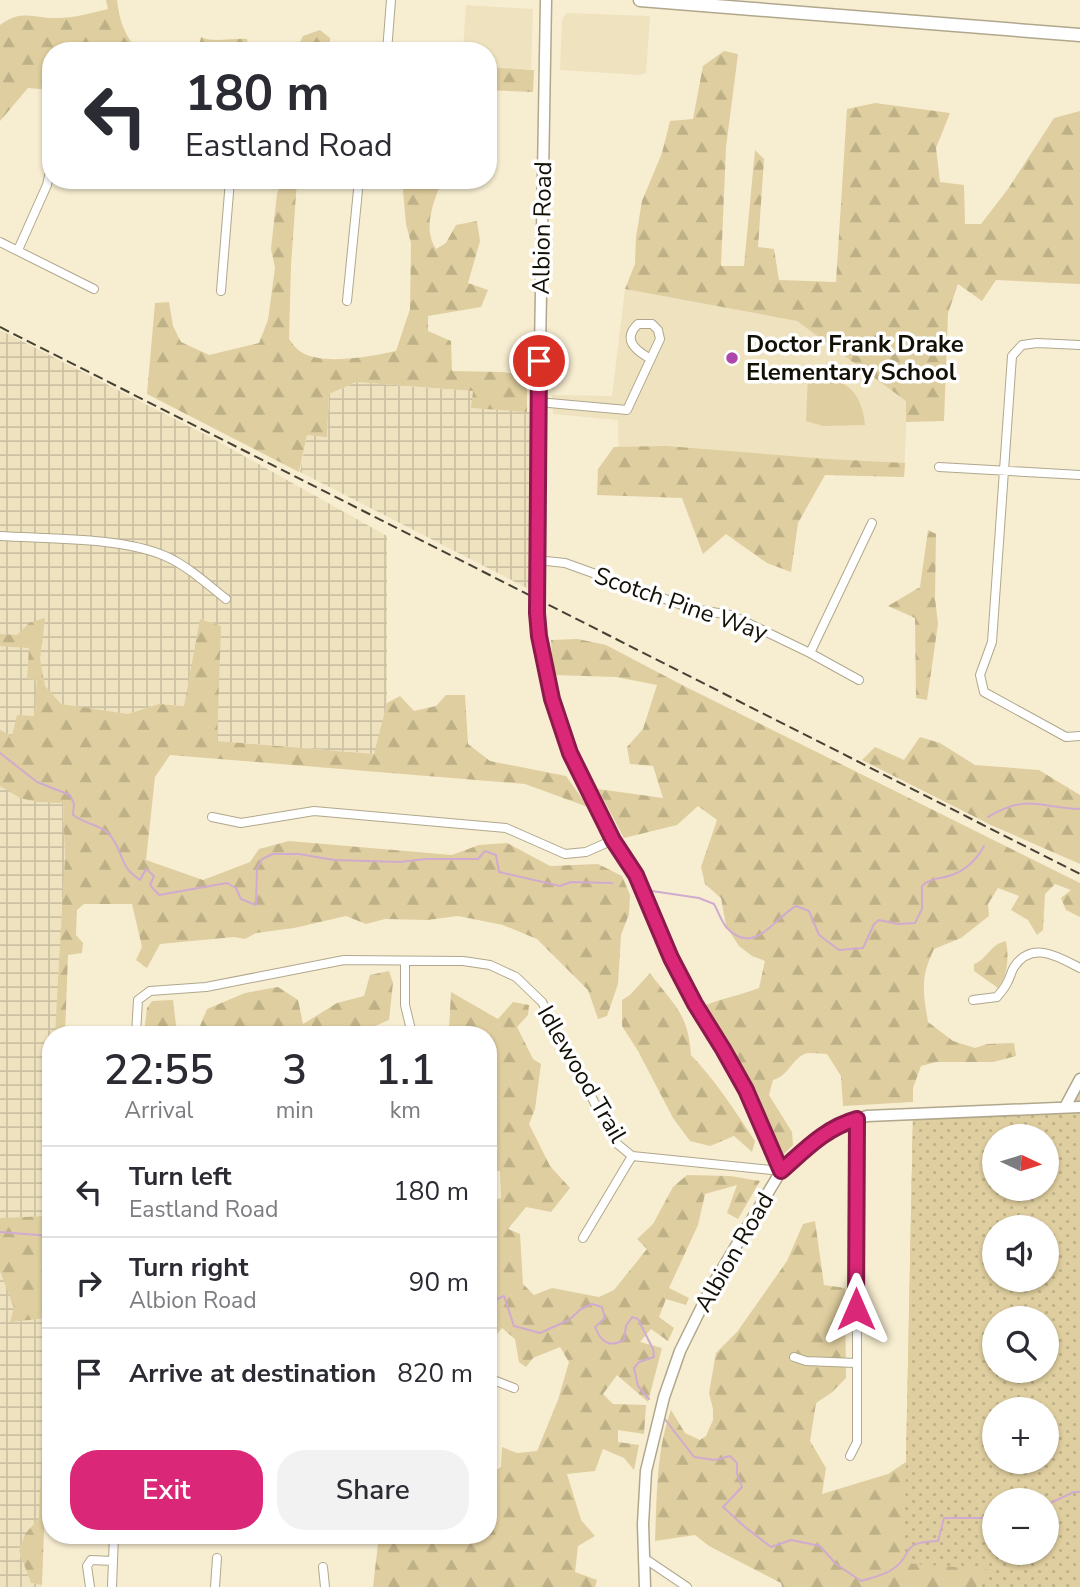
<!DOCTYPE html>
<meta charset="utf-8">
<style>
:root{--surface:#fff;--page:#f2f2f3;--text:#2b2b33;--muted:#7c7c81;--line:#e1e1e2;--accent:#db2777}
body{margin:0;font-family:"Nunito Sans",sans-serif;background:var(--page);color:var(--text);height:100vh;display:flex;flex-direction:column;font-size:26px;white-space:nowrap}
*{box-sizing:border-box;margin:0}
p{font-size:23px;color:var(--muted)}
.icon{flex:none;width:38px;height:38px;fill:none;stroke:currentColor;stroke-width:2;stroke-linecap:round;stroke-linejoin:round}
.map{position:relative;flex:1;overflow:hidden}
.sheet{position:absolute;left:42px;top:1026px;width:455px;height:518px;display:flex;flex-direction:column;background:var(--surface);border-radius:28px;box-shadow:0 2px 5px #0004}
.sheet>*{flex:none}
.guide{position:absolute;left:42px;top:42px;width:455px;height:147px;border-radius:28px;box-shadow:0 2px 5px #0004;background:#fff;color:var(--text);overflow:hidden}
.needle{width:46px;rotate:94deg}
.fabs{position:absolute;left:982px;top:1124px;display:grid;gap:14px}
.fabs a{display:grid;place-items:center;width:77px;height:77px;border-radius:50%;background:var(--surface);box-shadow:0 2px 5px #0004;font-size:35px}
.pin{position:absolute;display:grid;place-items:center;width:60px;height:60px;color:#fff;margin:-30px;border:4px solid #fff;border-radius:50%;box-shadow:0 2px 7px #0007}
.me{position:absolute;width:77px;margin:-38px;rotate:0deg;stroke-linejoin:round;filter:drop-shadow(0 0 5px #0008)}
.turn{display:flex;align-items:center;gap:24px;height:147px;padding:0 28px;font-size:32px}
.turn .icon{width:91px;height:91px;stroke-width:2.5}
.turn b{display:block;font-size:49px;line-height:60px}
.eta{display:flex;justify-content:space-evenly;align-items:center;height:119px;text-align:center}
.eta b{font-size:42px;font-weight:600;line-height:49px}
.button{display:flex;gap:14px;margin-top:auto;padding:14px 28px}
.button a{flex:1;height:80px;border-radius:28px;background:var(--accent);color:#fff;font-size:28px;font-weight:600;line-height:80px;text-align:center}
.button a+a{background:var(--page);color:var(--text)}
ul{padding:0;list-style:none}
li{display:flex;align-items:center;gap:21px;height:91px;padding:0 28px;border-top:2px solid var(--line)}
li div{flex:1}
li b{display:block;font-size:26px}
li em{font-style:normal}
.map>svg:first-child{display:block}
.built{fill:#efe2bf}
.industrial{fill:url(#industrial-grid)}
.forest{fill:url(#forest-firs);fill-rule:evenodd}
.park{fill:url(#park-dots);fill-rule:evenodd}
.pitch{fill:#dfce9f}
.lines{fill:none;stroke-linecap:round;stroke-linejoin:round}
.stream{stroke:#d1abcf;stroke-width:2}
.street-casing{stroke:#b0a78d;stroke-width:10}
.secondary-casing{stroke:#b0a78d;stroke-width:13}
.primary-casing{stroke:#b0a78d;stroke-width:15}
.street{stroke:#fff;stroke-width:8}
.secondary{stroke:#fff;stroke-width:10}
.primary{stroke:#fff;stroke-width:12}
.rail{stroke:#464133;stroke-width:2;stroke-dasharray:10 5;stroke-linecap:butt}
.route-casing{stroke:#8e194d;stroke-width:18}
.route{stroke:#db2777;stroke-width:12}
.poi-dot{fill:#ad47ab;stroke:#fff;stroke-width:2.5}
.labels{text-anchor:middle;stroke-width:7;stroke-linejoin:round;paint-order:stroke}
.street-label{font-size:24px;fill:#131006;stroke:#fff}
.poi-label{font-size:24px;font-weight:bold;fill:#131006;stroke:#fff;text-anchor:start}
</style>
<div class="map">
<svg width="1080" height="1587" viewBox="0 0 1080 1587">
<defs>
<pattern id="industrial-grid" width="8" height="8" patternUnits="userSpaceOnUse" patternTransform="scale(1.75)"><rect width="8" height="8" fill="#efe2bf"/><path d="M0 4h8M4 0v8" fill="none" stroke="#ccc1a3"/></pattern>
<pattern id="forest-firs" width="22" height="20" patternUnits="userSpaceOnUse" patternTransform="scale(1.75)"><rect width="22" height="20" fill="#dfce9f"/><path d="M5 1l3.5 6h-7zM16 11l3.5 6h-7z" fill="#beb087"/></pattern>
<pattern id="park-dots" width="8" height="8" patternUnits="userSpaceOnUse" patternTransform="scale(1.75)"><rect width="8" height="8" fill="#dfce9f"/><path d="M2 2h.1M6 6h.1" fill="none" stroke="#beb087" stroke-width="1.8" stroke-linecap="round"/></pattern>
</defs>
<rect width="100%" height="100%" fill="#f7edd1"/>
<path class="built" d="M466,5L533,9L531,69L488,67V51H463Z
M566,13L650,16L646,73L641,75L560,70L562,20Z
M625,289L797,321L907,401L904,477L619,468L618,420L553,414L552,395L612,396Z"/>
<path class="industrial" d="M0,330L212,438L387,536V703L375,754L217,741L220,626L201,619L184,706L159,704L128,714L50,703L63,803L65,857L57,1034H51V1169L46,1400L39,1518L25,1534L19,1551L31,1583L42,1585V1587H0Z
M356,382L473,391L472,408L535,412L531,590L300,472L307,434L327,436L329,394Z"/>
<path class="forest" d="M106,0H117C119,20 125,37 139,51H51V90L28,88L0,121V25C22,8 34,19 58,18C74,18 92,13 108,9Z
M320,30L330,38V51H296L303,36Z
M201,37C213,43 232,38 247,39L249,50L198,51Z
M724,51L738,54L726,147L721,266H744L755,150L764,159L758,247L774,249L779,280L836,282L847,109L875,103L950,113L936,148L940,182L964,185L965,224H981L1008,189L1054,118L1080,111V284L996,280L982,301L958,284L948,313L944,421L906,422V401L797,321L625,289L635,264L636,237L642,201L662,153L670,121L693,119L703,66Z
M488,67L534,70L533,92L488,90Z
M282,180H297L291,266L289,339C292,343 296,349 301,352C322,366 373,356 396,351L410,309L411,243L406,224L403,191L406,180H442C434,202 422,227 436,249L446,243L456,225L477,221L480,241L468,283L488,290L481,307L428,316V331L451,341L452,371L503,372L527,376V412L471,408L473,391L356,382L329,394L327,437L307,435L299,472L147,394L155,303L169,302L173,326L181,342L209,355L259,343L268,320L275,268L271,249L277,194Z
M666,446L828,459L905,463L904,477L825,475L798,523L791,572L767,563L726,534L703,554L682,498L597,495L598,469L614,447Z
M928,530L936,534L935,598L938,624L927,700L916,698L915,618L888,606L920,587Z
M45,618L40,659L45,686L61,704L128,714L159,704L184,706L200,619L221,626L217,741L374,754L387,703L400,696L414,711L436,706L446,695H465L468,744L490,761L566,776L588,807L525,784L170,755L155,777L146,860L203,880L250,862L259,849L289,841L452,855L479,845L507,843L550,866L598,864L622,876L630,895L629,914L621,935L618,984L607,1016L598,1019L588,990L537,939L503,925L458,916L427,920L385,919L366,924L346,916L294,928L256,933L245,939L234,937L160,944L147,968L136,960L142,947L132,904H84L77,910L76,935L83,943L82,953L68,955L65,1034H55L65,857L63,803L37,802L20,798L0,786V730L12,736L17,715L34,716L37,680L27,679L29,648L0,646V634L17,635L29,623Z
M578,639L606,645L684,686L1080,883V917L1066,910L1061,898L1071,890L1055,884L1045,894L1043,930L1037,935L1028,920L1011,910L1019,896L998,888L988,904L989,916L961,938L934,949C920,978 923,991 928,1022L953,1041L975,1048L987,1044L1014,1043L1016,1056L993,1062H936L921,1066L913,1088V1102L843,1106L841,1076L827,1054C820,1054 810,1052 804,1054C791,1061 787,1077 773,1080L769,1095L792,1132L793,1145L784,1154L776,1146L702,1007C720,998 739,996 759,988L765,961L752,956L739,946L726,926L721,898L705,884L701,867L717,820L698,806L677,825L624,838L598,789L663,798L653,766L630,764L627,747L643,729L657,685L616,677L553,675L551,640Z
M920,737L940,743L975,765L1039,770L1080,795V864L991,825L862,760L875,747L904,760Z
M1006,941C1009,958 1008,974 998,988L974,971V964C988,959 990,944 1006,941Z
M389,971L393,983L389,1020C365,1030 353,1039 329,1028L319,1034H144L147,1008L152,1001L173,1000L177,1033L198,1031L207,1009L245,993L278,987L298,1000L303,1024L337,1003L364,996L370,975Z
M650,973C674,1006 688,1012 691,1055C716,1081 735,1111 755,1141L752,1152L734,1136L710,1146L690,1141L673,1118L638,1051L622,1026V1000L630,995Z
M451,992L498,1019L513,1002L529,1005L528,1015L517,1027L533,1059L541,1064L535,1109L529,1124L550,1166L570,1188L551,1212L526,1207L508,1229L520,1234L523,1284L534,1295L552,1288L599,1297L614,1290L647,1249L637,1239L653,1224L673,1187L687,1175L730,1176L760,1181L738,1219L727,1213L737,1185L705,1194L698,1225L669,1288L689,1298L686,1305L666,1299L659,1317L674,1328L668,1341L651,1329L640,1342L662,1348L648,1402L617,1375L603,1394L613,1404L646,1405L644,1434L618,1430V1442L639,1445L634,1470L624,1458L603,1449L595,1471L567,1474L581,1520L595,1536L578,1546L575,1572L597,1580L595,1587H373L379,1535H488V1475L501,1467L502,1447L517,1453L537,1451L558,1400L569,1362L560,1347L533,1358L526,1367L519,1362L515,1339L502,1328L490,1343L488,1342V1202L501,1198L500,1171L488,1170V1154L498,1149L488,1112V1034H464L449,1029Z
M913,1118L994,1136V1188H1046L1080,1587H782L781,1583L709,1546L695,1535L655,1541C657,1497 656,1451 671,1410L685,1433L700,1440L706,1436L713,1420V1409L709,1393L716,1353L737,1332L787,1261L803,1224L815,1221L824,1285L845,1288L846,1378L831,1393L816,1403L810,1441L826,1468L822,1494L888,1474L906,1462ZM994,1227H1046V1279H994ZM994,1318H1046V1370H994ZM994,1409H1046V1461H994ZM994,1500H1046V1552H994Z
M51,1169V1418L48,1420L42,1585L31,1583L19,1551L25,1534L39,1518L47,1318L10,1322L14,1308L0,1271V1218L49,1216Z"/>
<path class="park" d="M1080,1076V1587H976L991,1570L904,1563L913,1113L1062,1107ZM994,1136H1046V1188H994ZM994,1227H1046V1279H994ZM994,1318H1046V1370H994ZM994,1409H1046V1461H994ZM994,1500H1046V1552H994Z"/>
<path class="pitch" d="M808,376C844,378 861,388 865,425L823,426L806,421Z"/>
<g class="lines">
<path class="stream" d="M0,753L37,782L70,795L74,804L73,815C85,824 98,824 108,833C120,845 119,856 127,868C130,873 136,877 140,880L146,869L154,876L150,885L159,895L227,883L236,888L241,899L256,905L257,869L262,859L273,854H299L334,860L400,862L426,859H478L485,851L496,855L499,872L560,886L571,882L612,883
M988,817C1029,793 1039,808 1080,809
M652,891L699,898L714,904C718,911 722,923 727,928C755,957 774,918 796,906L809,911L819,935L839,950L863,948L874,924L879,920L898,924L915,923L922,909V886C931,878 938,879 949,876C965,871 976,861 984,846
M0,1232L51,1236
M488,1303L504,1296L514,1326L540,1333L569,1320L581,1309L592,1304L602,1307L605,1318L595,1327C601,1342 609,1348 624,1340L626,1326L632,1317L638,1319L653,1349L654,1357L639,1362L634,1368L638,1386L649,1399
M664,1418L694,1457L715,1460L730,1456L737,1463V1474L742,1487L723,1507L745,1527L771,1547L791,1540L820,1546L836,1564L861,1581C871,1578 885,1575 893,1569C915,1554 898,1542 938,1541L944,1518H994
M1046,1505L1074,1492H1080"/>
<defs>
<path id="street" d="M387,51L391,0
M0,242L94,289
M18,250L47,185L51,167
M221,291L230,180
M347,301L359,180
M1080,345L1037,343L1022,345L1012,356L992,642L980,675L984,692L1066,737L1080,736
M538,402L627,410L660,339L658,330L652,324H638C622,339 635,350 649,358
M939,467L1080,475
M0,536C48,539 122,537 165,556C188,566 207,584 226,599
M536,560L565,563L693,609L731,615L810,653L859,680
M810,653L872,523
M212,817L241,823L314,811L506,828L565,854L586,852L613,840
M405,962V1005L412,1034
M973,1000L997,997C1000,993 1005,988 1007,983C1010,978 1011,972 1014,967C1032,940 1059,957 1080,968
M136,1034L138,1000L150,991L206,987L344,960L463,961L490,965L516,977L542,1002L615,1142L632,1156L781,1171
M583,1238L632,1156
M794,1357L806,1361L856,1363
M488,1378L514,1388
M850,1456L857,1442V1119
M644,1558L687,1587
M323,1567L325,1587
M90,1587L87,1566L91,1560L113,1561
M112,1587L114,1535
M215,1587L217,1558"/>
<path id="secondary" d="M546,0L536,582L539,636L552,699L570,753L613,840L636,875L671,958L695,1004L723,1049L746,1090L781,1171
M1065,1107L1080,1079
M645,1587L643,1524L646,1471L664,1397L680,1351L712,1286L781,1171L822,1134L838,1125L867,1116L1080,1107"/>
<path id="primary" d="M640,0L1080,35"/>
</defs>
<use href="#street" class="street-casing"/>
<use href="#secondary" class="secondary-casing"/>
<use href="#primary" class="primary-casing"/>
<use href="#street" class="street"/>
<use href="#secondary" class="secondary"/>
<use href="#primary" class="primary"/>
<path class="rail" d="M0,327L1080,874"/>
</g>
<g class="lines">
<defs>
<path id="route" d="M539,361L537,613L539,636L552,699L570,753L613,840L636,875L671,958L695,1004L723,1049L746,1090L781,1171C805,1150 825,1128 857,1119L856,1309"/>
</defs>
<use href="#route" class="route-casing"/>
<use href="#route" class="route"/>
</g>
<circle class="poi-dot" cx="732" cy="358" r="7"/>
<g class="labels">
<g class="street-label">
<text transform="translate(542 228) rotate(-89)" y="8">Albion Road</text>
<text transform="translate(681 604) rotate(19)" y="8">Scotch Pine Way</text>
<text transform="translate(582 1074) rotate(60)" y="8">Idlewood Trail</text>
<text transform="translate(734 1252) rotate(-60)" y="8">Albion Road</text>
</g>
<g class="poi-label">
<text x="746" y="352">Doctor Frank Drake<tspan x="746" dy="28">Elementary School</tspan></text>
</g>
</g>
</svg>
<div class="fabs">
<a><svg class="needle" viewBox="-14 -14 28 28"><path d="M0-13l5 13h-10z" fill="#e53935"/><path d="M0 13l5-13h-10z" fill="#7c7c81"/></svg></a>
<a><svg class="icon" aria-label="sound" viewBox="0 0 24 24"><path d="M4 9h4l5-4v14l-5-4H4zM17 9q2 3 0 6"/></svg></a>
<a><svg class="icon" aria-label="search" viewBox="0 0 24 24"><circle cx="10" cy="10" r="6"/><path d="M15 15l6 6"/></svg></a>
<a>+</a>
<a>−</a>
</div>
<div class="pin" style="left:539px;top:361px;background:#d93025"><svg class="icon" aria-label="arrive" viewBox="0 0 24 24"><path d="M6 21V4h12l-3 4 3 4H6"/></svg></div>
<svg class="me" style="left:856px;top:1309px" viewBox="-20 -20 40 40"><path d="M0-17L14 15 0 8-14 15z" fill="#db2777" stroke="#fff" stroke-width="4"/></svg>
<div class="guide">
<div class="turn"><svg class="icon" aria-label="left" viewBox="0 0 24 24"><path d="M17 20v-9H6M10 6l-5 5 5 5"/></svg><div><b>180 m</b>Eastland Road</div></div>
</div>
<section class="sheet">
<div class="eta">
<div><b>22:55</b><p>Arrival</p></div>
<div><b>3</b><p>min</p></div>
<div><b>1.1</b><p>km</p></div>
</div>
<ul>
<li><svg class="icon" aria-label="left" viewBox="0 0 24 24"><path d="M17 20v-9H6M10 6l-5 5 5 5"/></svg><div><b>Turn left</b><p>Eastland Road</p></div><em>180 m</em></li>
<li><svg class="icon" aria-label="right" viewBox="0 0 24 24"><path d="M7 20v-9h11M14 6l5 5-5 5"/></svg><div><b>Turn right</b><p>Albion Road</p></div><em>90 m</em></li>
<li><svg class="icon" aria-label="arrive" viewBox="0 0 24 24"><path d="M6 21V4h12l-3 4 3 4H6"/></svg><div><b>Arrive at destination</b></div><em>820 m</em></li>
</ul>
<div class="button"><a>Exit</a><a>Share</a></div>
</section>
</div>
